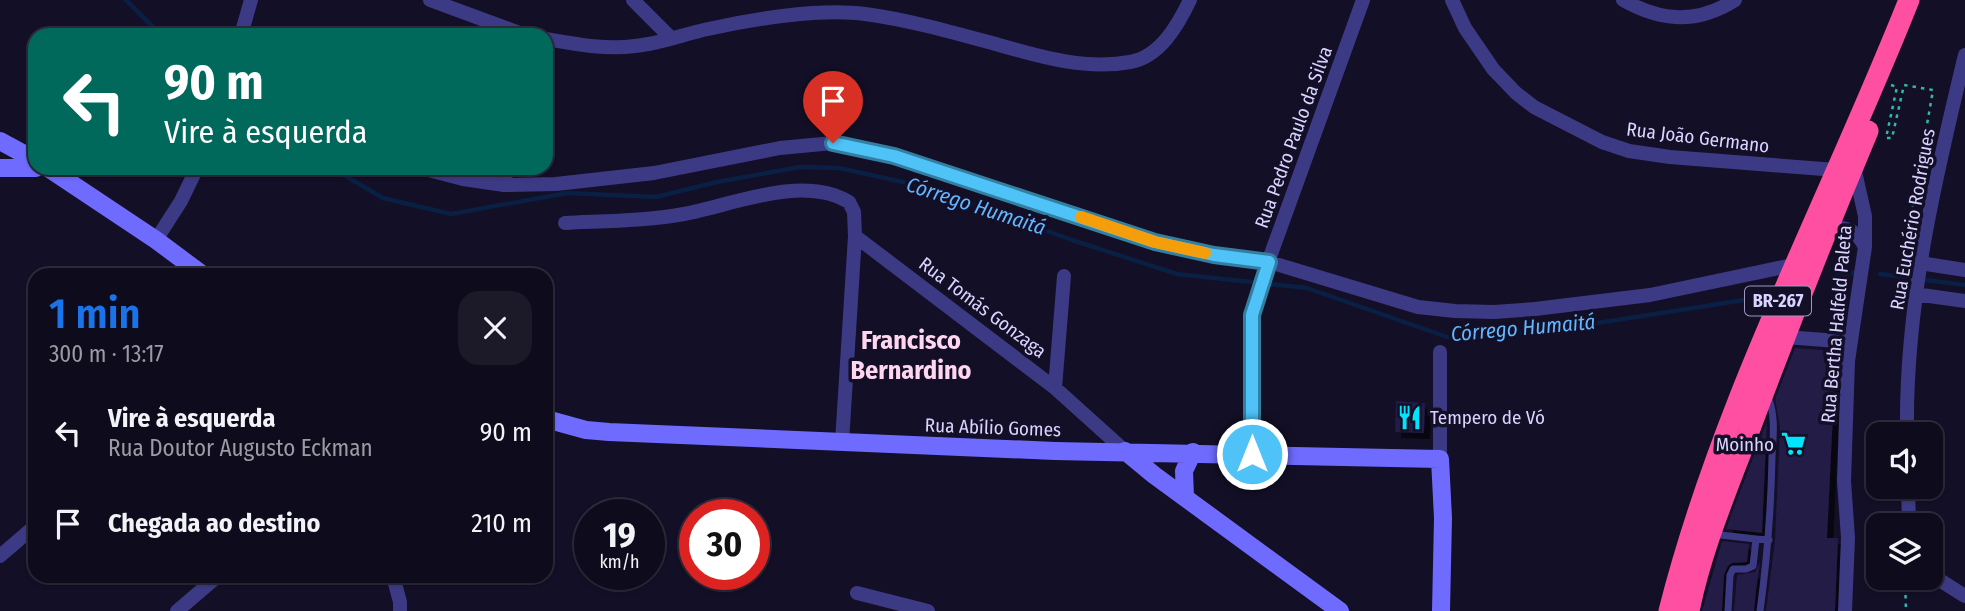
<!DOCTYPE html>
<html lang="pt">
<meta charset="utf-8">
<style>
:root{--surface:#0e0b1c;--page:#1c1929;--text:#f1f3f6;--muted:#9b9ba3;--line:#2e2b3b;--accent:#1a73e8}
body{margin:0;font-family:"Fira Sans Condensed",sans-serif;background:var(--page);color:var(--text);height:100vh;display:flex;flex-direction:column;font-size:26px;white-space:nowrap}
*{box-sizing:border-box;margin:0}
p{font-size:23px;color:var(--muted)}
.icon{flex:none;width:38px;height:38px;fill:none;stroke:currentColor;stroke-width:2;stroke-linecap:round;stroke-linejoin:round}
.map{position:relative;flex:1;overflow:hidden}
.drawer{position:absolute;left:28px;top:268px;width:525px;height:315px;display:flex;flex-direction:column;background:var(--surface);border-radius:21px;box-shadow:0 2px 5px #0004,0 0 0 2px var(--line)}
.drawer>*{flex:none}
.hud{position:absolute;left:28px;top:28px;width:525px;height:147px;border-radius:21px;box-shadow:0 2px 5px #0004,0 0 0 2px var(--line);background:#00695c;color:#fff;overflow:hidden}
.buttons{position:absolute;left:1866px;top:422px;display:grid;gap:14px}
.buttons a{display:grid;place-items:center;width:77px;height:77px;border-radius:14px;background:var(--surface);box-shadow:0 2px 5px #0004,0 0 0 2px var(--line);font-size:35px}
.speed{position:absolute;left:574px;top:499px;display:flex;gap:14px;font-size:35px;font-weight:700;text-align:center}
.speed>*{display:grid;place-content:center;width:91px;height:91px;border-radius:50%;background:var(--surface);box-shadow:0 2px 5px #0004,0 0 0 2px var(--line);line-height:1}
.speed small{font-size:18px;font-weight:400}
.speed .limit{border:10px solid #d22;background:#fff;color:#111}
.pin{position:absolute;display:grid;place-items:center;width:60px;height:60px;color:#fff;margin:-72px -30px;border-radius:50% 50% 50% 0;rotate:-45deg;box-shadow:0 0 7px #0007}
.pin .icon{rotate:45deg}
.me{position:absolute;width:77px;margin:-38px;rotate:0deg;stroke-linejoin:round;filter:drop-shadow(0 0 5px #0008)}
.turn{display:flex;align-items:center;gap:24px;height:147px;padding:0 21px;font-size:32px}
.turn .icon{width:91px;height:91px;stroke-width:2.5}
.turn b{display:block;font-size:49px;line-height:60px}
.round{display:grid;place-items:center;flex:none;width:74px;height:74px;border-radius:21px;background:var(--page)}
.summary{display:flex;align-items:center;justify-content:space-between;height:119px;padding:0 21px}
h1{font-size:42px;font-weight:600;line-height:52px;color:var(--accent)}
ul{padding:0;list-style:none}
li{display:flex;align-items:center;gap:21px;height:91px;padding:0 21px}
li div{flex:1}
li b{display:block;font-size:26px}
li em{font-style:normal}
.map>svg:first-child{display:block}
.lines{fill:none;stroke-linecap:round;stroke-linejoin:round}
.stream{stroke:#0a1f44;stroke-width:4.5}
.building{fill:#241b47;filter:url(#shadow)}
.path{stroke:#2fb8b0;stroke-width:2.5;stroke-dasharray:3.5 5;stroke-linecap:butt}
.lane{stroke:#3d3a85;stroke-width:7}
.street{stroke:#3d3a85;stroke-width:14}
.secondary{stroke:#6f6bff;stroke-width:18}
.highway{stroke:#ff4fa3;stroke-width:21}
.route-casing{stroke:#337fa1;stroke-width:18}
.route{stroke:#4fc3f7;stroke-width:12}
.slow{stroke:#f59e0b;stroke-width:12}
.labels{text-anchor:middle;stroke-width:7;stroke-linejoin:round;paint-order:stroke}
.shield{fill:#130f26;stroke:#9e99be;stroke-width:2}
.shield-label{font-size:18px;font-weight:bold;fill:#d9d4ff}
.street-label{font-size:19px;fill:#d9d4ff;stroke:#130f26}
.poi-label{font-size:19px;fill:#d9d4ff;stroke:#130f26;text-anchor:start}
.water-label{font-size:21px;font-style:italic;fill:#62b6ff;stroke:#130f26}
.district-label{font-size:26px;font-weight:bold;fill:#ffd6f0;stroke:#130f26}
</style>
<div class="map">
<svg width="1965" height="611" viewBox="0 0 1965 611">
<defs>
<filter id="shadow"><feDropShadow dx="6" dy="6" stdDeviation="0" flood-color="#0009"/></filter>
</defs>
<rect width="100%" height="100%" fill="#130f26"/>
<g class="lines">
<path class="stream" d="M126,0L153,27L157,35
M332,168L383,198L451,214L567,193L656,197L717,182L800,167L839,168L930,188L1072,240L1177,274L1307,288L1450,338L1553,330L1744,300
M1880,274L1965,285
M1834,277L1855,272"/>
</g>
<path class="building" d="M1795,348L1836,351L1827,538H1838L1835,611H1766L1775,540L1780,427L1775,399Z
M1396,401L1425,403L1424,433L1395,432Z
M1767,421L1762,533L1726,529L1741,489Z
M1722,541L1749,544L1747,562L1732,563L1728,566L1724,575L1722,611H1702Z
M1760,562L1756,591L1754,611H1734L1737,575L1755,572Z"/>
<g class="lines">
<path class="path" d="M1891,85L1897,87L1886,138H1892L1904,85L1933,90L1912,211L1916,212
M1905,578L1906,611"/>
<path class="lane" d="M1712,534L1756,539
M1728,611L1730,575L1733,569H1746L1753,566L1756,539L1769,540
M1760,611C1767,560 1771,509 1772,457C1773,437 1776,416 1768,397"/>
<path class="street" d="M430,0L525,35
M633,0L671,38
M1452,0L1465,28L1493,69L1516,93L1534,107L1602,142L1629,151L1670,157L1836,170
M1623,0C1662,22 1697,24 1735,0
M241,35L251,0
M546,39C575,44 605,50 635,46C660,44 684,34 708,29C753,19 820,8 865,14C910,20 955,33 999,45C1041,57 1086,70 1130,62C1160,57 1178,25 1190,0
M421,168L463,179L504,185L556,184L654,173L780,148L833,143L894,156L1155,242L1214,255L1269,262L1418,307L1455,311L1494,312L1535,309L1650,295L1793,265
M504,185L507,168
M565,223C605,221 645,221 684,214C733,205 802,174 849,202L854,212L855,236L842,442
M1823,228C1845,227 1854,226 1865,247
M855,236L1055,388L1125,451
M156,240L181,201L197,168
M1920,263L1965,270
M1915,294L1965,301
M1785,337L1851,342
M1055,388L1064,276
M1907,434C1905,305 1935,179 1965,55
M1252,454V315L1263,276L1363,0
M1440,459V352
M1908,486L1909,525
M0,556L35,526
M1930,574L1965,596
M393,576L400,602V611
M857,593L928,611
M177,611L218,576
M1845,611L1848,538L1844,481L1848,361L1865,247V216L1854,167"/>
<path class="secondary" d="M0,141L35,160
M0,168H36
M48,168L156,240L203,275
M546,419L586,430L609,432L1055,451L1440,459L1443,518L1441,611
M1125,451L1154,475L1340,611
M1185,497L1184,471L1193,452"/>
<path class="highway" d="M1669,611C1723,398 1828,204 1909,0
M1689,611C1701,551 1726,492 1748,434C1786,332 1826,231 1868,131"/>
</g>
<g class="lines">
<defs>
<path id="route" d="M833,143L894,156L1155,242L1214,255L1269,262L1252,315V454"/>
</defs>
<use href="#route" class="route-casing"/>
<use href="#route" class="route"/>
<path class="slow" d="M1081,217L1155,242L1205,253"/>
</g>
<defs>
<symbol id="restaurant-bare" viewBox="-9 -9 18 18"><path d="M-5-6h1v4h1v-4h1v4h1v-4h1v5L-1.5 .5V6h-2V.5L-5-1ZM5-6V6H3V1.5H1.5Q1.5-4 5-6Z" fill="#00e5ff" stroke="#130f26" stroke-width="2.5" paint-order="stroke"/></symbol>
<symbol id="supermarket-bare" viewBox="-9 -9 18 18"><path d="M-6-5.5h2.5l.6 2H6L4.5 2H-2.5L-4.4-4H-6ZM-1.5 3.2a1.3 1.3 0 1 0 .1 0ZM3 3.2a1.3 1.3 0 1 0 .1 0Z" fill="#00e5ff" stroke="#130f26" stroke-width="2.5" paint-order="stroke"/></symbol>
</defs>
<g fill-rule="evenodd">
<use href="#restaurant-bare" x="1392" y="400" width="35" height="35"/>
<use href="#supermarket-bare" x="1776" y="426" width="35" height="35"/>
</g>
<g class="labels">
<rect class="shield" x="1745" y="286.5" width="66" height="29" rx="5"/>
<g class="shield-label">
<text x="1778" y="307">BR-267</text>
</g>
<g class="street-label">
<text transform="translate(1293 137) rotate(-70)" y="7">Rua Pedro Paulo da Silva</text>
<text transform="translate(1698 137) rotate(7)" y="7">Rua João Germano</text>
<text transform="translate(1912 219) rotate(-80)" y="7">Rua Euchério Rodrigues</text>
<text transform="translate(983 307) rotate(37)" y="7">Rua Tomás Gonzaga</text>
<text transform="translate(1836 324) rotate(-85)" y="7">Rua Bertha Halfeld Paleta</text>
<text transform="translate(993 427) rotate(2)" y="7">Rua Abílio Gomes</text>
</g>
<g class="poi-label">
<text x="1430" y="424">Tempero de Vó</text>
<text x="1774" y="451" text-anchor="end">Moinho</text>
</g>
<g class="water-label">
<text transform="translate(976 206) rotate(18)" y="7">Córrego Humaitá</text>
<text transform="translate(1523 328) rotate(-5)" y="7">Córrego Humaitá</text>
</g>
<g class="district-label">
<text x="911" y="349">Francisco<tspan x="911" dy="30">Bernardino</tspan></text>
</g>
</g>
</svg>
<div class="buttons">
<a><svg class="icon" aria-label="sound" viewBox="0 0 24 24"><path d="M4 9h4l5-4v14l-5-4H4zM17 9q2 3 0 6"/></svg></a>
<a><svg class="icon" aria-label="layers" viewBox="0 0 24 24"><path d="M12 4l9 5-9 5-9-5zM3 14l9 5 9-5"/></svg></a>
</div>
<div class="speed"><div>19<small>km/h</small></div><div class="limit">30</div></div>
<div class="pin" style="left:833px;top:143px;background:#d93025"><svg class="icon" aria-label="arrive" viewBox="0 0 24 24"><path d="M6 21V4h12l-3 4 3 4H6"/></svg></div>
<svg class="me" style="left:1252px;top:454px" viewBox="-20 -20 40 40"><circle r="17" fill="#4fc3f7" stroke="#fff" stroke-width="3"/><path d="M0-11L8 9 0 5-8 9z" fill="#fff"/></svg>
<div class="hud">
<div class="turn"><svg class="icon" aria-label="left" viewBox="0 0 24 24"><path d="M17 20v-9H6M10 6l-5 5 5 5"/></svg><div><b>90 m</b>Vire à esquerda</div></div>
</div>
<section class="drawer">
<div class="summary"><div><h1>1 min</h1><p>300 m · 13:17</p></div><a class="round"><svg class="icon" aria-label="close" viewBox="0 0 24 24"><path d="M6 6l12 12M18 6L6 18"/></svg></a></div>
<ul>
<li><svg class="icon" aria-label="left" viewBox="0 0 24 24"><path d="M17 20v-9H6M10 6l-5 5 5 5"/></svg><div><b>Vire à esquerda</b><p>Rua Doutor Augusto Eckman</p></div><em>90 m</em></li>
<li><svg class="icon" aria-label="arrive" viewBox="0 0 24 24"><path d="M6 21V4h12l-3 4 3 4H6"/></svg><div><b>Chegada ao destino</b></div><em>210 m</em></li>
</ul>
</section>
</div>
